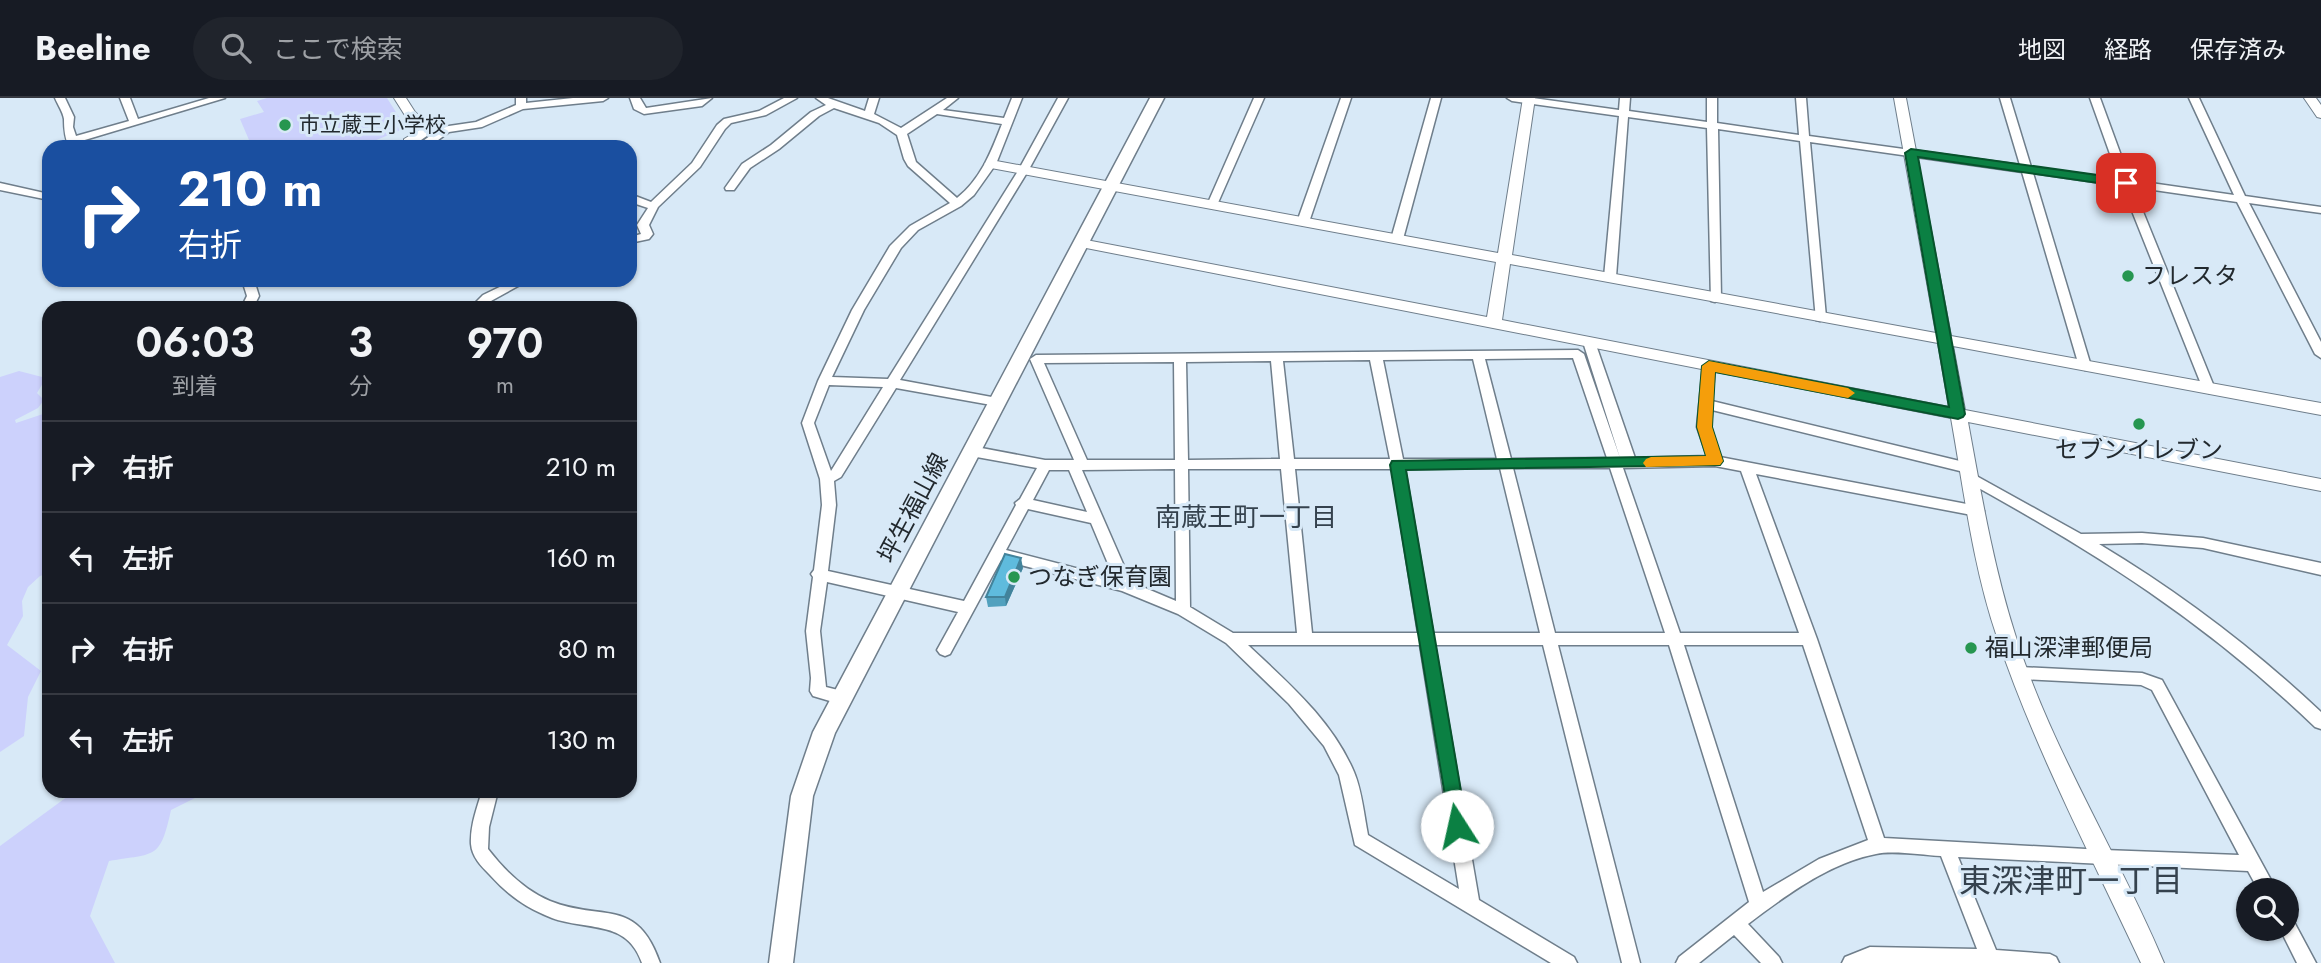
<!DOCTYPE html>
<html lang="ja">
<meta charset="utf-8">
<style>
:root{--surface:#171b24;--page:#20242c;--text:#f1f3f6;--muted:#9ea1a6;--line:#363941}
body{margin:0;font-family:Jost,"Noto Sans JP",sans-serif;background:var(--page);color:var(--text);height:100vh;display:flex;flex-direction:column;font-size:26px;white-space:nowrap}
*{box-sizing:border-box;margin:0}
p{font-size:23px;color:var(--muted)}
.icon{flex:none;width:38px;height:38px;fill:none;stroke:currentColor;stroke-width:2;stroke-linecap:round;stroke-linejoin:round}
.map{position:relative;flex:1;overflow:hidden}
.panel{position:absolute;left:42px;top:203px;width:595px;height:497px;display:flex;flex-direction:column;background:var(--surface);border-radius:21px;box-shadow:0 2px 5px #0004}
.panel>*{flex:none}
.top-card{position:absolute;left:42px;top:42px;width:595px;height:147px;border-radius:21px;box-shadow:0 2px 5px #0004;background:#1a4fa0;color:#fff;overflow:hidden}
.buttons{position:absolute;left:2236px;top:780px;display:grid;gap:14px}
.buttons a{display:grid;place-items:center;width:63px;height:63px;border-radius:50%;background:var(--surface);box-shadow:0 2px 5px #0004;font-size:35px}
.pin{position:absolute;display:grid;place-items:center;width:60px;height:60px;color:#fff;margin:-30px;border-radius:14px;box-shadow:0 4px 10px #0006}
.me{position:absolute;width:77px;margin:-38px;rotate:350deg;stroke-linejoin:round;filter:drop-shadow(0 0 5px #0008)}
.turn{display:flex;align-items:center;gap:24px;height:147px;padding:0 21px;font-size:32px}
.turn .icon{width:91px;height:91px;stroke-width:2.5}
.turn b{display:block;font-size:49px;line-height:60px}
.eta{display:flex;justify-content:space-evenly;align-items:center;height:119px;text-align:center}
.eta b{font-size:42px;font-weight:600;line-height:49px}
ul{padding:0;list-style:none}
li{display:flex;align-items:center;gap:21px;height:91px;padding:0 21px;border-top:2px solid var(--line)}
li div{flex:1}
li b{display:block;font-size:26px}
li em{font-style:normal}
header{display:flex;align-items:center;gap:42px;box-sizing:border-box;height:98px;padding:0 35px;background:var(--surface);border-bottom:2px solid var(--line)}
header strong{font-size:33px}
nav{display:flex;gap:38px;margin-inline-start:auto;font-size:24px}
.search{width:490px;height:63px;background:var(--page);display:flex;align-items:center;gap:18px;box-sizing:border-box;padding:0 24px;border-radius:38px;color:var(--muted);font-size:26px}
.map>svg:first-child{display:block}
.green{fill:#ccd1fc}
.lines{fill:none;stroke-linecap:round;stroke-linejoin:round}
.minor-casing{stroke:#6f7e8b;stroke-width:3}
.tertiary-casing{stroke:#6f7e8b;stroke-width:2}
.secondary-casing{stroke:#6f7e8b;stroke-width:3}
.minor{fill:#fff;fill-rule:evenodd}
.tertiary{fill:#fff;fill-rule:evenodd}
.secondary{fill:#fff;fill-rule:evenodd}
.wall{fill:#52a1be}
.shaded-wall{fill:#42839b}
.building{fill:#5fbbdd;stroke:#42839b;stroke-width:2}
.route{fill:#0b8043;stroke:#07532c;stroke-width:2}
.slow{fill:#f59e0b}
.poi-dot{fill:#269650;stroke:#d8e9f7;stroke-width:2.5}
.labels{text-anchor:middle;stroke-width:6;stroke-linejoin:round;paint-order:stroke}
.far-poi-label{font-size:21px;fill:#22292e;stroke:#d8e9f7;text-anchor:start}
.poi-label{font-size:24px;fill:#22292e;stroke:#d8e9f7;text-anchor:start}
.street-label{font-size:24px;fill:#22292e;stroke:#d8e9f7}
.neighbourhood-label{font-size:26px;fill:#35424e;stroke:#d8e9f7}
.near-neighbourhood-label{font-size:32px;fill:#35424e;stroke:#d8e9f7}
</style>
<header>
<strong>Beeline</strong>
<div class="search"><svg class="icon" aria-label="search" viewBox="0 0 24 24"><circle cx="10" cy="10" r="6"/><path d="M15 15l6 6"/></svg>ここで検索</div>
<nav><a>地図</a><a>経路</a><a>保存済み</a></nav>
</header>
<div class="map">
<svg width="2321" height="865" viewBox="0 0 2321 865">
<rect width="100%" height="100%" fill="#d8e9f7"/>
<path class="green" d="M267,0H387L406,30L359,49H252L240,21L264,14L257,3Z
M19,273L46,280L37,295L44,302L38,310L15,322L16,325L49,314V475L40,478L28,489L22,503L23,518L7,547L41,573L28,599L24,638L0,654V279Z
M75,693H201V697L171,712C160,762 156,755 109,763L90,818L115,865H0V748Z"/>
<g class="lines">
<defs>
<path id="minor" d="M55,0H65L74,19L73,29L76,38L129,23L120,0H130L138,21L209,0H225L78,44L79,49H69C65,40 64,32 64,21C63,14 58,7 55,0Z
M516,0H526V5L573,0H608L603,3L523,11L482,29L449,34L430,48L391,49L409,41L415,44L423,43L442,29L476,24L516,7Z
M630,0H640L646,10L712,0L702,8L644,16L634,11Z
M784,0H797L766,17L731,25L725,31L700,69L658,109L649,127L653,136L649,141L630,145V139L641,136L637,127L648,110L630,104V96L651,104L692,65L717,27L724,21L759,13Z
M816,0H828L865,13L869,0H879L874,16L901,30L947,0H958L943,12L1004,20L1012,0H1022L996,66L974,97L961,108L918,132L901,150L864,212L832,279L888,281L1018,73L1058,0H1068L1028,73L900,282L997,300L1003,304L997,308L896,290L841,379L834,383L836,407L828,473L964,503L1016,407L1015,405L1020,401L1037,370L971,358L966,356L964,353L966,350L971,348L1045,362H1074L1030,261L1036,257L1578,252L1584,256L1620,360L1583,244L1585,241L1589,240L1595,244L1635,360L1707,358L1697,329L1703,268L1709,264L1715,268L1712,303L1968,365L1975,370L1968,375L1712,312L1711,329L1720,359L1977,408L1984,413L1977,418L1756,376L1817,541L1884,740L2104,752L2239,757L2152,592L2141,587L2020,581L2015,579L2012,575L2015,571L2020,569L2142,575L2162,582L2277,793H2259L2248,773L1958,759L1996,852L2050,856L2056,859L2059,865H1842L1845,859L1870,849L1977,851L1941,758C1922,757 1893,752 1876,756C1829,765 1785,798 1748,826L1779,859L1782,865H1761L1734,837L1699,865H1676L1679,859L1749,804L1669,547H1558L1640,865H1622L1543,547H1435L1479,802L1574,859L1577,865H1551L1355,747L1339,677L1324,648L1289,606L1226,545L1178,516L1122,493L1001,462L950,556L945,558L940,556L937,552L958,514L827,484L820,533L826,589L846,594L848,599L846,604L840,606L813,598L810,593L811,580L806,533L813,479L811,476L814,472L822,407L820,381L802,325L818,283L852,212L890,148L910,128L950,105L908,68L904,61L897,37L879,25L834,10L819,18L779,51L750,70L734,92H726L725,90L742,66L771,47L811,14L826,7ZM937,16L1002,26C991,54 981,81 957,100L916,64L907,36ZM1573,260L1607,360L1511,361L1485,261ZM1473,261L1497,361H1403L1383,262ZM1370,262L1390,361H1294L1283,263ZM1271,263L1280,361L1188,362L1186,264ZM1174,264L1175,362H1087L1044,265ZM829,287L883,289L831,373L814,325ZM1715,368L1741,373L1799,535H1680L1623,370ZM1500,370L1540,535H1433L1405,371ZM1513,370H1610L1665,535H1555ZM1175,371L1176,503L1131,484L1082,372ZM1188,371H1281L1297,535H1233L1190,509ZM1295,371H1392L1418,535H1312ZM1049,372H1069L1087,414L1033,402ZM1028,411L1091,425L1114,480L1006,452ZM1248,547H1420L1459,791L1368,737C1364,717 1362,693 1354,674C1332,622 1288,585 1248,547ZM1684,547H1803L1868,742L1819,761L1763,794Z
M1254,0H1264L1217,107L1216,109H1208L1207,107Z
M1341,0H1351L1309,124L1303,127L1299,126L1297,124Z
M1431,0H1441L1403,141L1401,143H1393L1391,141Z
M1507,0H1533L1619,12L1620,0H1630L1629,13L1707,24V0H1717V25L1799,37L1796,0H1806L1809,38L2020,67L2000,0H2010L2031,69L2119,81L2090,0H2100L2130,82L2234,97L2189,0H2199L2245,98L2321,109V115L2249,105L2321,244V260L2315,256L2237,104L2133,89L2215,291L2209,295L2203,291L2122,88L2033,75L2091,268L2085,272L2079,268L2022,74L1810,44L1826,219L1820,223L1816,222L1800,43L1718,31L1721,200L1715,204L1711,203L1707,30L1628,19L1616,179L1610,183L1606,182L1604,179L1619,18L1512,3Z
M0,85L49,96V102L0,92Z
M242,182H254L259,198L253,210H241L247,198Z
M514,182H529L491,203L483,210H470L483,197Z
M1971,375L2081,436L2142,435L2203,440L2321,465V477L2203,450L2142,445L2099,446C2179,494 2253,550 2321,614V631L2315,629C2207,525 2097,455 1966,383L1964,380L1966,377Z
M482,693H498L489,729L488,751C504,772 526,793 550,803C602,824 637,798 660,865H642C627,821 587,833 552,820C526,810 508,797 490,777C481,768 472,759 471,746C470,728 477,710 482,693Z
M2287,820L2293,822L2316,865H2297L2280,831H2287Z"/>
<path id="tertiary" d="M394,0H406L415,14L431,29V35L414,47H404V41L419,32L406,19Z
M1523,0H1535L1512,157L1936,235L1894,0H1906L1951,238L2321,305V317L1953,248L1965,312L2321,381V393L1968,324C1981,395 1993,467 2015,536C2051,651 2118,755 2164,865H2141C2091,758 2035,651 1997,539C1973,469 1964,393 1951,320L1076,148V142L1081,141L1487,219L1496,164L991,70L984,66L991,62L1498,155ZM1510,166L1938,245L1949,309L1502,222Z
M2304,0H2316L2321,7V20L2317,19Z"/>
<path id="secondary" d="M1150,0H1164L835,635L813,698L793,865H769L791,698L813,634Z"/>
</defs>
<use href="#minor" class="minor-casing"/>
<use href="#tertiary" class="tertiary-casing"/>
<use href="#secondary" class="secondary-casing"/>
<use href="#minor" class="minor"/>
<use href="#tertiary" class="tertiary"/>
<use href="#secondary" class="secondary"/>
</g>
<path class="wall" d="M1023,470L1006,508L988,509L986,499Z"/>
<path class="shaded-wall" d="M1021,460L1023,470L1006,508L1005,499Z"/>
<path class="building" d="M1005,456L1021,460L1005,499H986Z"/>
<path class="route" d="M1911,51L2126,81L2132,85L2126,89L1918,59L1965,316L1963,319L1958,321L1715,274L1712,329L1723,363L1720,367L1406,372L1467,728L1464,734L1457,737L1451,734L1390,367L1392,363L1706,358L1697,329L1702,268L1709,263L1949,309L1905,55Z"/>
<path class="slow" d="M1709,263L1848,290L1855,295L1848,300L1715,274L1712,329L1723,363L1720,367L1646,369L1643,365L1646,361L1651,359L1706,358L1697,329L1702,268Z"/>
<g class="poi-dot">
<circle cx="285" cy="27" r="7"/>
<circle cx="2128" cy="178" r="7"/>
<circle cx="2139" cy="326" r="7"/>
<circle cx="1014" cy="479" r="7"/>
<circle cx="1971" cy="550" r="7"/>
</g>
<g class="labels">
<g class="far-poi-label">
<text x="299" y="34">市立蔵王小学校</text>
</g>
<g class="poi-label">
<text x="2142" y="186">フレスタ</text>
<text x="2139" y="360" text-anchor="middle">セブンイレブン</text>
<text x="1028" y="487">つなぎ保育園</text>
<text x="1985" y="558">福山深津郵便局</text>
</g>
<g class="street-label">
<text transform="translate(913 410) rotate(-62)" y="8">坪生福山線</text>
</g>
<g class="neighbourhood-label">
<text x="1246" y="428">南蔵王町一丁目</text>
</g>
<g class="near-neighbourhood-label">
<text x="2071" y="794">東深津町一丁目</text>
</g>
</g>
</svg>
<div class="buttons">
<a><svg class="icon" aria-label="search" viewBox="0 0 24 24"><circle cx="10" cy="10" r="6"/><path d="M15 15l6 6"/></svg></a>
</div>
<div class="pin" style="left:2126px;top:85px;background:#d93025"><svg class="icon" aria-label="arrive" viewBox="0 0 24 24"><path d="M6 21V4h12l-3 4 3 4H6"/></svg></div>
<svg class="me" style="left:1457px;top:728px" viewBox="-20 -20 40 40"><circle r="19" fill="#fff"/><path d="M0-13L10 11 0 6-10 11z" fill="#0b8043"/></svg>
<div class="top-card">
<div class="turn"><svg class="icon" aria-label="right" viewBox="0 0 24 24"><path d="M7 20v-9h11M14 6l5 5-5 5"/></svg><div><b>210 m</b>右折</div></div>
</div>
<section class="panel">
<div class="eta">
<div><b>06:03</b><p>到着</p></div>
<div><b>3</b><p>分</p></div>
<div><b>970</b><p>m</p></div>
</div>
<ul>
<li><svg class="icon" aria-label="right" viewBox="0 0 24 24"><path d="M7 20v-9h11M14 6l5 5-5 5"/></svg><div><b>右折</b></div><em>210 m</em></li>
<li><svg class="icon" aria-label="left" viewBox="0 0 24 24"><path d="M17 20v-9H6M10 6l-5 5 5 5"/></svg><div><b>左折</b></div><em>160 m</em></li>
<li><svg class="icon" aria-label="right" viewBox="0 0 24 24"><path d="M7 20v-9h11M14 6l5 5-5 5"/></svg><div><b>右折</b></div><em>80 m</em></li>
<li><svg class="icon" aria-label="left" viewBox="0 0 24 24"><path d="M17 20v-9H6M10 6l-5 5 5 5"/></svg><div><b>左折</b></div><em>130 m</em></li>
</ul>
</section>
</div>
